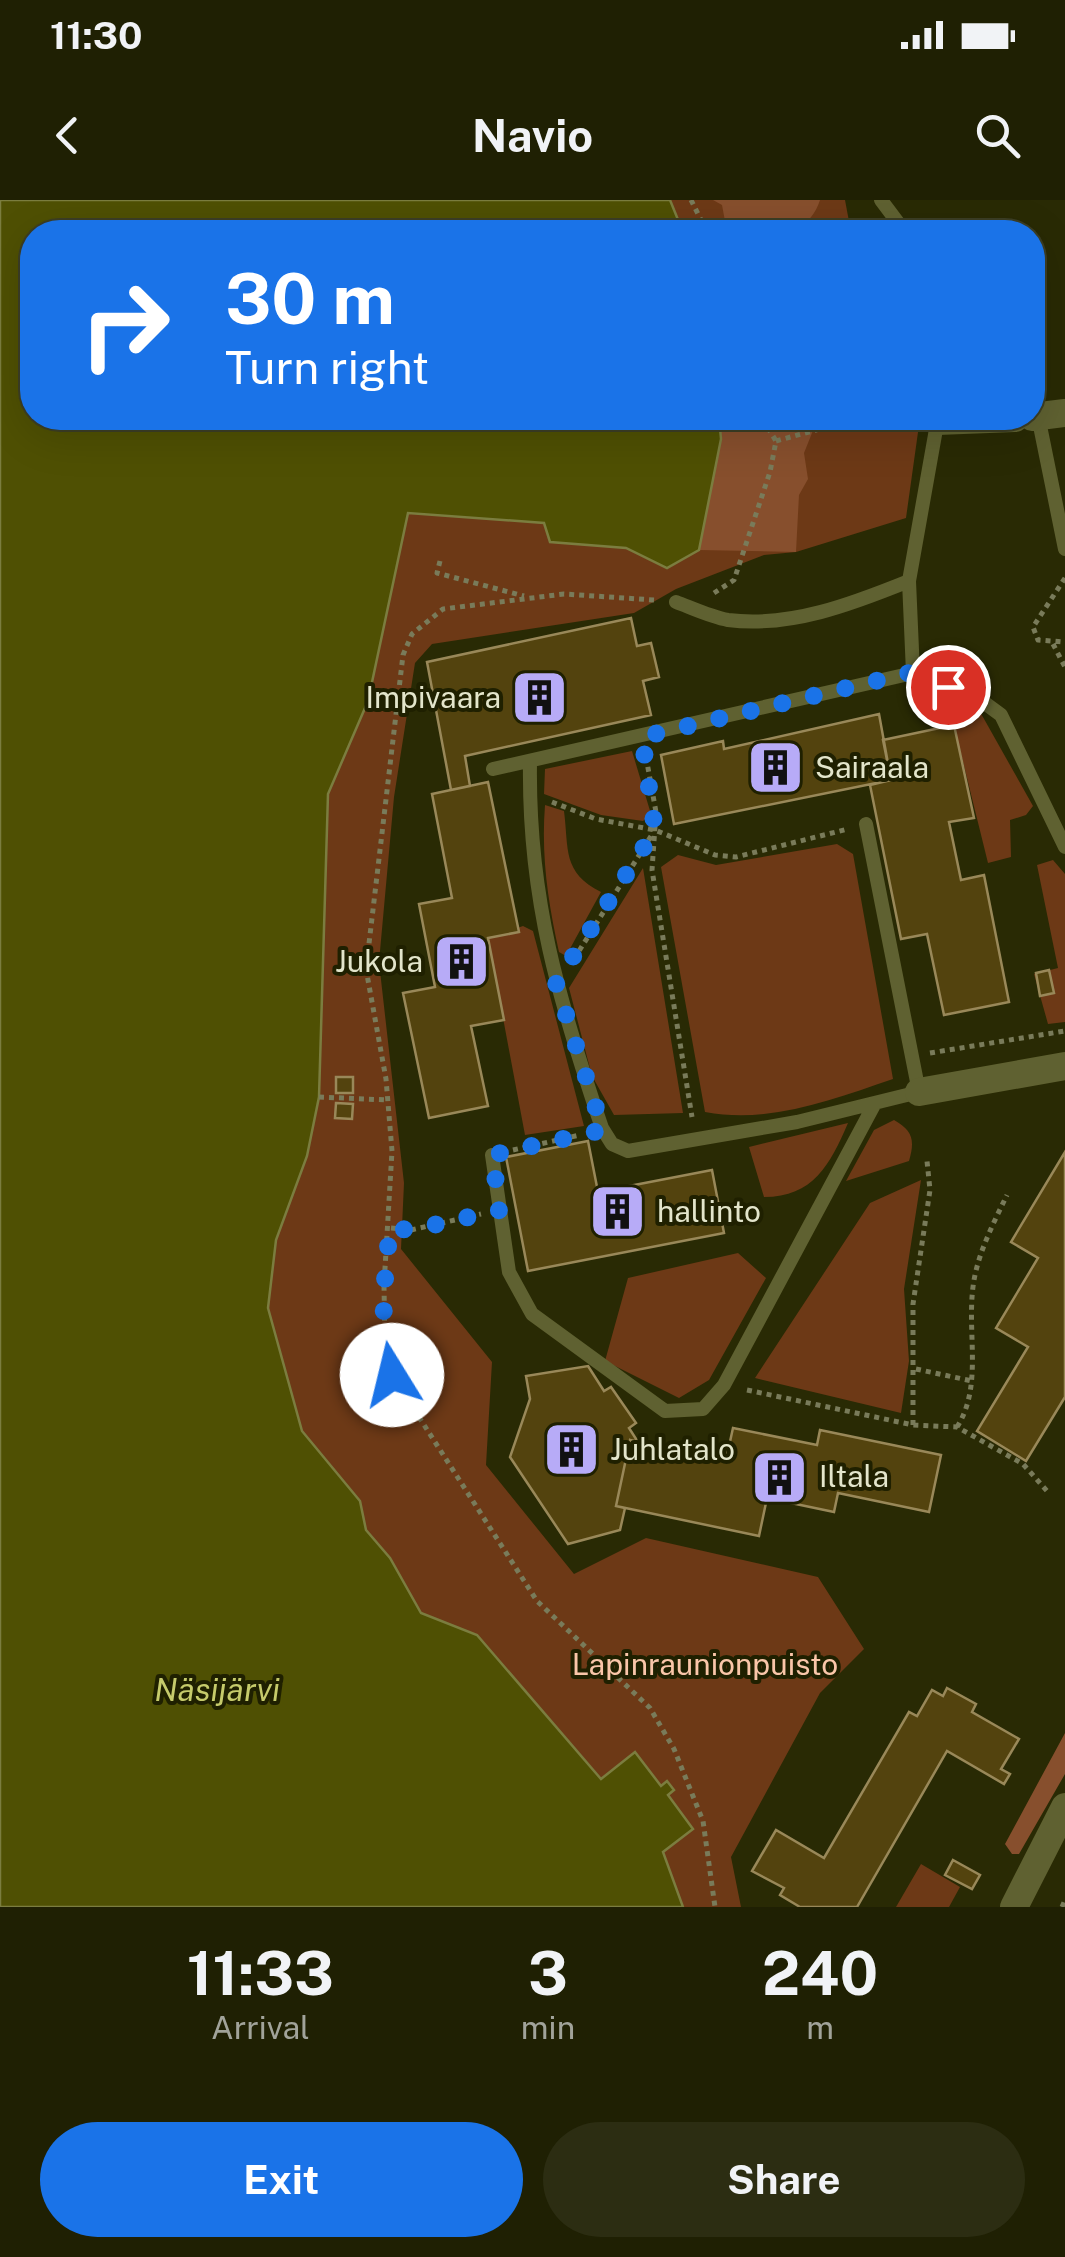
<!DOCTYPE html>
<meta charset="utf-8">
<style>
:root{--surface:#1f2003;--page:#2c2d12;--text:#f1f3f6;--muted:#a1a39a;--line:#3c3e25;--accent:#1a73e8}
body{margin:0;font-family:"Public Sans",sans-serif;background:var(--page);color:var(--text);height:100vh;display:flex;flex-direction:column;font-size:38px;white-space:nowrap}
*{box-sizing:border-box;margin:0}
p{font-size:32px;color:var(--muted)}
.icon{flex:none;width:55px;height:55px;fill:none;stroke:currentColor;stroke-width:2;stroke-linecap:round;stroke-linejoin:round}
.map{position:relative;height:1707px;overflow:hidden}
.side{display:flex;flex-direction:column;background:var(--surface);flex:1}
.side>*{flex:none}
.top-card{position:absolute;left:20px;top:20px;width:1025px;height:210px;border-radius:40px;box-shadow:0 10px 40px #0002,0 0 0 2px var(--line);background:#1a73e8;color:#fff;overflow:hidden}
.pin{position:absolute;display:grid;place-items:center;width:85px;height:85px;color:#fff;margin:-42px;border:5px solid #fff;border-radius:50%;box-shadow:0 2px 10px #0007}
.me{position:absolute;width:110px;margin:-55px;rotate:351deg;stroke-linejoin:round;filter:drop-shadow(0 0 8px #0008)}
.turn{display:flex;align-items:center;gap:35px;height:210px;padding:0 40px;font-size:45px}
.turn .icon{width:130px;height:130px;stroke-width:2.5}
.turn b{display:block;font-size:70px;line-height:85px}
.eta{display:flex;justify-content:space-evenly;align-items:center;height:170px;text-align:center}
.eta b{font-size:60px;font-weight:700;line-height:70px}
.cta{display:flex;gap:20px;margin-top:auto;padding:20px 40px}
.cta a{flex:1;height:115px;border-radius:60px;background:var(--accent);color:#fff;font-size:40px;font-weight:700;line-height:115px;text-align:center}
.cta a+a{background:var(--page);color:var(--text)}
.status{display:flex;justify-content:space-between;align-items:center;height:70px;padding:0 50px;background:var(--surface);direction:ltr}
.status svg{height:28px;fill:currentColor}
header{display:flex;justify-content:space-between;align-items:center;height:130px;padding:0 40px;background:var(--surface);font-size:45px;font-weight:700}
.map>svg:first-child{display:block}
.green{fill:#6d3916}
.forest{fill:#874f2d}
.water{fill:#4f5003;stroke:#7b7d3f;stroke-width:2.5}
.building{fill:#53430e;stroke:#998859;stroke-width:2.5}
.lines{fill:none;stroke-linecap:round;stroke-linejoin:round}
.path{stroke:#797b5a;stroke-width:5;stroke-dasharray:5 5;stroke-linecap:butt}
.service{stroke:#5f6131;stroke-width:14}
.minor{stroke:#5f6131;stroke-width:28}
.route{stroke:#1a73e8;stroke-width:18;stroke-dasharray:0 32.4}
.labels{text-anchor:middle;stroke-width:8;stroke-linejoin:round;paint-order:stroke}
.poi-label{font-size:30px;fill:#e3e5cb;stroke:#1f2000;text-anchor:start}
.park-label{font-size:30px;fill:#fac6a9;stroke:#1f2000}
.water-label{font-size:32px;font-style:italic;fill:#c6cb6b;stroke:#1f2000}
</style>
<div class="status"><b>11:30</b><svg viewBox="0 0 49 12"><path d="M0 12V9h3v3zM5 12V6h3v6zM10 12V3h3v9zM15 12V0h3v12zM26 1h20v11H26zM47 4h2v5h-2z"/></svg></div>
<header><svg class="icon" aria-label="back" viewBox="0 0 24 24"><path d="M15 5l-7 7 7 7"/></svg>Navio<svg class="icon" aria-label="search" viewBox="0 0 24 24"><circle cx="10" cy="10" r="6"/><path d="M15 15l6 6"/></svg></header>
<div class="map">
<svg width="1065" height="1707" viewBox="0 0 1065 1707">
<rect width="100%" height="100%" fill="#292a04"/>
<path class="green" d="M670,0H845L851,32H683Z
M719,218H920L906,318L796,352L764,355L676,389L634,413L432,444L415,463L394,597L379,762L404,983L401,1049L492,1162L486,1265L574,1374L646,1338L818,1377L864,1449L820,1493L731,1657L741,1707H683L663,1652L666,1581L661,1586L602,1579L477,1435L421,1413L390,1358L366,1330L360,1301L302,1231L268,1108L276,1040L307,956L319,897L328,594L368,501L408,312L544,323L550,342L627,348L667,368L699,350L721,239Z
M949,505L979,510L1033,606L1026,615L1010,620L1011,657L988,663Z
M632,551L651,614L643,621L601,615L544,594L545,569Z
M545,605L564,611C569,650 562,672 601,692L566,756L559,752C548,702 541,656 545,605Z
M837,644L853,654L893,879C831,900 770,924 705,912L661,667L678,655L716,665Z
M1053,660L1065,674V822L1048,824L1034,774L1058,768L1037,665Z
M643,668L683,913L614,915L592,876L569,788Z
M523,726L533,731L584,926L525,935L488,738Z
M894,920C913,931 915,940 909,961L846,981L874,930Z
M848,923C830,965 813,997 764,997L749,947Z
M921,980L904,1089L909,1161L901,1213L755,1178L870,1003Z
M738,1053L766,1078L709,1180L679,1198L605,1161L628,1078Z
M921,1664L960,1687L949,1707H896Z"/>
<path class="forest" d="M713,0H820C807,42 763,32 727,32L722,5Z
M719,218H818L804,253L808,279L799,295L796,352L699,350L721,239Z
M1065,1533V1574L1019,1654H1012L1005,1644Z"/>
<path class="water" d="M0,0H670L683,32H32V218H719L721,239L699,350L667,368L626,348L550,342L544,323L408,313L368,501L328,594L319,897L307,956L276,1040L268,1108L302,1231L360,1301L366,1330L390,1358L421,1413L477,1435L601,1579L635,1552L661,1586L667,1581L674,1590L668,1595L693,1629L663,1652L683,1707H0Z"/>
<path class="building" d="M631,418L637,446L651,443L659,477L643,481L651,515L465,556L470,586L451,590L427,462Z
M879,514L891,580L674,624L661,555L723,541L724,549Z
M954,525L974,618L949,622L961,680L984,675L1009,802L944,815L927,734L901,739L870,585L891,580L883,540Z
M488,582L519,732L488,738L504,820L471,826L488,906L429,918L403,793L435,787L419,704L452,698L432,594Z
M1049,770L1054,793L1040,796L1036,773Z
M336,877H353V893H336Z
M336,903L353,904L352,919L335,918Z
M588,941L598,992L712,970L724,1033L528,1071L506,957Z
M1065,952V1197L1026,1261L977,1231L1028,1147L996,1128L1038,1058L1011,1042Z
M588,1166L604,1191L611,1187L636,1223L629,1228L638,1242L630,1240L616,1306L625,1308L620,1330L568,1344L510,1257L530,1199L526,1176Z
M733,1228L817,1245L820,1230L941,1255L929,1312L838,1293L834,1312L767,1298L759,1336L616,1306L630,1240L726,1260Z
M947,1488L976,1504L972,1512L1019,1539L1001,1569L1010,1574L1004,1584L947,1551L857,1707H800L780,1695L784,1688L752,1671L776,1630L824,1658L909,1512L917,1516L932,1490L943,1496Z
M953,1660L980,1675L972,1689L945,1675Z"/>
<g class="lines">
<path class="path" d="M691,0L707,32
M705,25L735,32
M776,241L816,230L824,218
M440,361L437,373L524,396
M1065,378L1033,427L1038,440L1065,442
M714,393L734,380L770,272L776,241L762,218
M654,400L564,394L443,409L412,434L403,455L366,769L386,879L392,951L384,1085L385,1151L392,1175L537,1401L650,1508L674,1549L703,1621L715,1707
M1053,444L1065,467
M646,557L656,612L652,670L692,917
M552,602L596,619L655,630L715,655L736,657L848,629
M574,759L653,633
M930,853L1065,831
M319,897L388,900
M513,950L580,935
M391,1028L411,1030L481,1014
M916,1169L972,1181
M747,1190L913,1225L957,1227L1023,1264L1047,1291
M913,1225V1104L930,990L927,961
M957,1227C985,1183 964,1126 975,1075C981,1047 995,1020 1007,995
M1062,1707L1065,1700"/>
<path class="service" d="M881,0L905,32
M1038,216L1065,349
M676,402C692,408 711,417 728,420C790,428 852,404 909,381
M913,473L909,381L938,218
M530,563C528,698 559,801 602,928L612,944L628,951L797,922L919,892L866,624
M493,569L913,473L982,501L1001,515L1065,647
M492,955L509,1072L532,1114L665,1211L703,1209L724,1185L874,905"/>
<path class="minor" d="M1032,217L1065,213
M937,221L1015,218
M919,892L1065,866
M1014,1707L1065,1607"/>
</g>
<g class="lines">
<path class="route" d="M392,1175C378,1127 385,1077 390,1028L411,1030L500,1010L492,955L603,930L556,783L655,630L642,537L913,472L948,487"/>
</g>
<defs>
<symbol id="building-square" viewBox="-11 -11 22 22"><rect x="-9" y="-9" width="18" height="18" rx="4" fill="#b7abf7" stroke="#1f2000"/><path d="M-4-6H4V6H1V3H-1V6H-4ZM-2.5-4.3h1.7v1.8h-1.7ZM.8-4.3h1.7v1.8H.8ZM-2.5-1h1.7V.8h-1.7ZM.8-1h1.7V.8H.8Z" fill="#111"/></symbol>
</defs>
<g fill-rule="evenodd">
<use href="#building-square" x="508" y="466" width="63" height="63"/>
<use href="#building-square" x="744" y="536" width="63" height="63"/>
<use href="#building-square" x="430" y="730" width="63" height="63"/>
<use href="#building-square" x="586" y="980" width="63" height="63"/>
<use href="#building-square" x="540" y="1218" width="63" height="63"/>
<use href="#building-square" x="748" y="1246" width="63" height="63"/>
</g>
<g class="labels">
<g class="poi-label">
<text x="501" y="508" text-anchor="end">Impivaara</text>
<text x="815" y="578">Sairaala</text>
<text x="423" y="772" text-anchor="end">Jukola</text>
<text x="657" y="1022">hallinto</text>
<text x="610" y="1260">Juhlatalo</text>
<text x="819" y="1287">Iltala</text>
</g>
<g class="park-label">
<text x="705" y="1475">Lapinraunionpuisto</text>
</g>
<g class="water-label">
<text x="217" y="1501">Näsijärvi</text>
</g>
</g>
</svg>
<div class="pin" style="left:948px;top:487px;background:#d93025"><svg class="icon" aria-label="arrive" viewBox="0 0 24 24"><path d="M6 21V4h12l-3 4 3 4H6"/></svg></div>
<svg class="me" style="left:392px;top:1175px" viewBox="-20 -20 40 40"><circle r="19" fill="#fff"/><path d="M0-13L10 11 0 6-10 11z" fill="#1a73e8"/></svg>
<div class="top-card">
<div class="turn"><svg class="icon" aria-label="right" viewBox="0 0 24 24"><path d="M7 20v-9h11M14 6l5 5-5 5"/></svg><div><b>30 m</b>Turn right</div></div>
</div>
</div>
<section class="side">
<div class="eta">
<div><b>11:33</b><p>Arrival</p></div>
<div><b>3</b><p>min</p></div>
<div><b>240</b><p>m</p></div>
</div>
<div class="cta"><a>Exit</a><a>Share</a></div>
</section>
